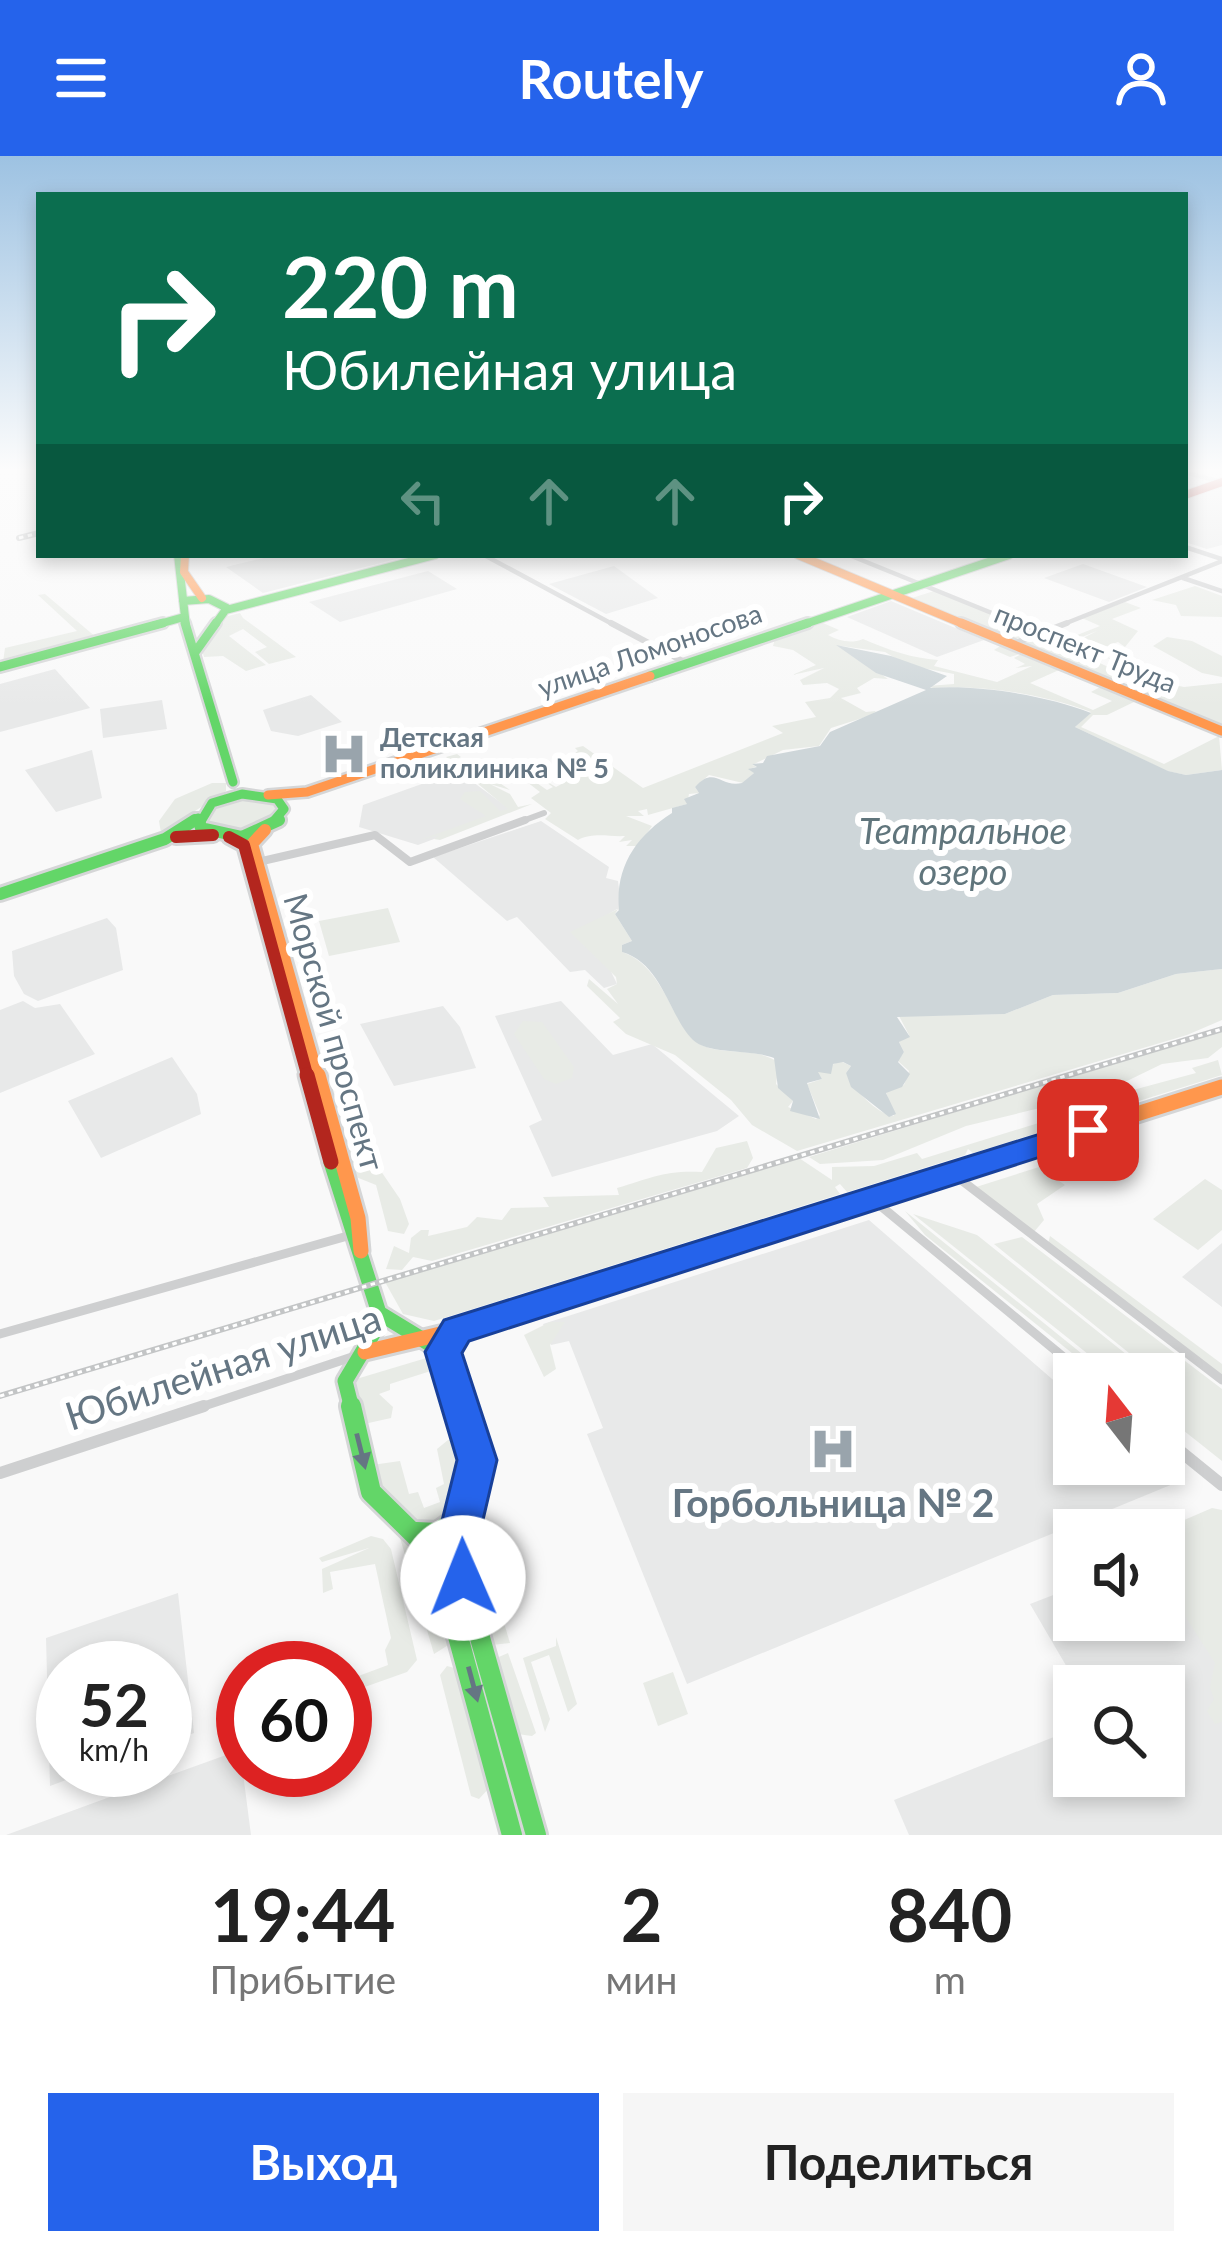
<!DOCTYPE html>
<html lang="ru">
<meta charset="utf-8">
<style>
:root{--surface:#fff;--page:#f6f6f6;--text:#222;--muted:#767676;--accent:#2563eb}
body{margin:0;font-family:Lato,sans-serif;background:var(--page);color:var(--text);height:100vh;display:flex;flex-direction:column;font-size:45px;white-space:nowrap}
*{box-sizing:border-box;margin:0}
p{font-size:39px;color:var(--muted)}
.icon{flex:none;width:66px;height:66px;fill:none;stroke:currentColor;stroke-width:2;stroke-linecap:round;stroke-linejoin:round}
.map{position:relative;height:1679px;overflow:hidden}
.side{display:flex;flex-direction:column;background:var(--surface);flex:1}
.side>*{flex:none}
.guide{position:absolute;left:36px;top:36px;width:1152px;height:366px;border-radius:0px;box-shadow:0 6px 18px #0003;background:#0b6e4f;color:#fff;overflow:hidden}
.needle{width:78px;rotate:343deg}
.tools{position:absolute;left:1053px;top:1197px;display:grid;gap:24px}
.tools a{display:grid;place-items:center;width:132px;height:132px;border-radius:0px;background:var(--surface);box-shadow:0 6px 18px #0003;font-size:60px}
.speed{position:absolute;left:36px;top:1485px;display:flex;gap:24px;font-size:60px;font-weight:700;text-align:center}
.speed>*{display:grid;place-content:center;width:156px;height:156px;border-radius:50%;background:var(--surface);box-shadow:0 6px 18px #0003;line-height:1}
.speed small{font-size:30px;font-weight:400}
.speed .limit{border:18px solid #d22;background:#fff;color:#111}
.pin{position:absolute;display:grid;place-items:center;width:102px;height:102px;color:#fff;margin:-51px;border-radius:24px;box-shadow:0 6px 18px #0006}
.me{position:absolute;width:132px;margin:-66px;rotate:359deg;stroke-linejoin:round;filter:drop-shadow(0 0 9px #0008)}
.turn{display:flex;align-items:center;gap:42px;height:252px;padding:0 48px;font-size:54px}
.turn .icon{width:156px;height:156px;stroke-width:2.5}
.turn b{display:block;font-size:84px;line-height:102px}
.lanes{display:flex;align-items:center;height:114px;padding:0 48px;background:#0003;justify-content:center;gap:60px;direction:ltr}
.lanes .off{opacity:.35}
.eta{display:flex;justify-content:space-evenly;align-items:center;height:204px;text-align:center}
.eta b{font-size:72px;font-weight:700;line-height:84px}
.cta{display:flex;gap:24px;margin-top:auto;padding:24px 48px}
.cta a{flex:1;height:138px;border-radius:0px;background:var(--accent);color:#fff;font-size:48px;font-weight:700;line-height:138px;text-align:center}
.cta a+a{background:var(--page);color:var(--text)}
header{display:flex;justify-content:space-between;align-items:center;height:156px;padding:0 48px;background:var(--accent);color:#fff;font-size:54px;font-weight:700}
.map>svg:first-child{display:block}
.built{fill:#e8e9e9}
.green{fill:#e8ebe6}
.water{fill:#ced6d9}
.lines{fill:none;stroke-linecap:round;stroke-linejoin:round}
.fast-far4-casing{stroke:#d5d6d7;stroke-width:10}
.fast-far3-casing{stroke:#d5d6d7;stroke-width:14}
.fast-far2-casing{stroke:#d5d6d7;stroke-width:18}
.fast-far1-casing{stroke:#d5d6d7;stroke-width:21}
.fast-casing{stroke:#d5d6d7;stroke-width:26}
.slow-far3-casing{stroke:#d5d6d7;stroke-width:10}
.slow-far2-casing{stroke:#d5d6d7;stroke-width:14}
.slow-far1-casing{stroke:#d5d6d7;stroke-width:18}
.slow-casing{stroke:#d5d6d7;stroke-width:21}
.jam-far2-casing{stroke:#d5d6d7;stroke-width:10}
.jam-far1-casing{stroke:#d5d6d7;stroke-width:18}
.jam-casing{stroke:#d5d6d7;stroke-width:21}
.street-far4{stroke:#cecfd0;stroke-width:4.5}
.street-far3{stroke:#cecfd0;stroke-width:6}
.street-far2{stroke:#cecfd0;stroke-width:8}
.street-far1{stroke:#cecfd0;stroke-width:9}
.street{stroke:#cecfd0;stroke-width:12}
.fast-far4{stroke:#63d668;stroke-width:8}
.fast-far3{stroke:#63d668;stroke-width:9}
.fast-far2{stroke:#63d668;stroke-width:12}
.fast-far1{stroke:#63d668;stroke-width:15}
.fast{stroke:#63d668;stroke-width:20}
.slow-far3{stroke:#ff974d;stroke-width:8}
.slow-far2{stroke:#ff974d;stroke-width:9}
.slow-far1{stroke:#ff974d;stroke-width:12}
.slow{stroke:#ff974d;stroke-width:15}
.jam-far2{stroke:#b3261e;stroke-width:8}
.jam-far1{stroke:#b3261e;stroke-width:12}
.jam{stroke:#b3261e;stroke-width:15}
.rail-casing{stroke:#c3c5c6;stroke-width:6}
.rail{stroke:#fff;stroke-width:3;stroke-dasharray:4.5;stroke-linecap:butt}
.oneway{fill:#657683}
.route{fill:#2563eb;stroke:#184099;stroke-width:3}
.labels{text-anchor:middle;stroke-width:12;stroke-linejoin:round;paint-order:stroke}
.far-street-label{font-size:27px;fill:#657683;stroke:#fff}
.far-poi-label{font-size:27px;font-weight:bold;fill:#657683;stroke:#fff;text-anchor:start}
.street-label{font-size:33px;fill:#657683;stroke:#fff}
.water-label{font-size:36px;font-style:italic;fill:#60757c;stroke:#fff}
.near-street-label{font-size:39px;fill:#657683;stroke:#fff}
.near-poi-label{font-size:39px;font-weight:bold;fill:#657683;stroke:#fff}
</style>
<header><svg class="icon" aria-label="menu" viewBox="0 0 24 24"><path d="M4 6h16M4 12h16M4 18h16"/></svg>Routely<svg class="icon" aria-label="person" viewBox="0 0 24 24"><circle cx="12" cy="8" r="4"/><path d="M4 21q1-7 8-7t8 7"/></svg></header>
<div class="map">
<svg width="1222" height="1679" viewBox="0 0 1222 1679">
<rect width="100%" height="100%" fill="#f9f9f9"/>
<path class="built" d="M1222,331V389L1207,393L1185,386V343Z
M276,399H412L263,437L226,411Z
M1083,408L1147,431L1109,446L1044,422Z
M614,410L658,442L606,458L549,428Z
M428,415L457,433L340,466L309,446Z
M891,445L984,484L937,501L847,461Z
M55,513L90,552L0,576V528Z
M311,539L342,566L298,580L271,575L263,554Z
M162,544L167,573L103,582L100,553Z
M92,594L102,642L56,656L25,614Z
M458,615L511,654L418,689L359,671L363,649Z
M541,665L609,711L606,722L618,725L622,756L617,753L589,770L617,828L604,832L585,814L570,816L517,761L507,765L433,701Z
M107,762L116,772L123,814L38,845L24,838L14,820L12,795Z
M23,845L35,852L60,848L95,898L0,937V854Z
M561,845L613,899L652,888L739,960L717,975L552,1021L529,970L542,964L495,860Z
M443,850L460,871L476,912L394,930L360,868Z
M172,901L197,938L201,958L101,1002L68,945Z
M869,1064L1074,1242V1308H1149L1173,1328L687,1528L587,1278L603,1272L569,1185L551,1189L543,1168Z
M1222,1087V1151L1182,1121Z
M1164,1427L1214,1498L1222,1496V1679H909L894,1644L1074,1573V1620H1164V1530H1078L1030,1448L1074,1431V1464H1164Z
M178,1437L194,1577L165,1588V1512H63V1614H93L50,1630L46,1482Z
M240,1594L251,1679H6L118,1638Z"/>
<path class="green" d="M1195,430L1222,440V461L1181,460L1176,449L1152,444Z
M934,435L1035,476L1013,484L912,442Z
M45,438L97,482L3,506L5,492L77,475L38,439Z
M1125,446L1141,452L1112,463L1138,475L1125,491L1118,486L1105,491L1083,482L1097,475L1072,485L1118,506L1062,485L1100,470L1082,462Z
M240,457L243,462L296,501L269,508L255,496L267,491L243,473L229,480L266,509L246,515L223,500L204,501L201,491L224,461Z
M823,467L839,474L828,479C839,485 851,488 863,483C891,495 912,502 938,504L934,510L997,526L1032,510L1016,512L1025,508L1014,502L1023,497L1010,501L994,494L1005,487L1059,514L1030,527L1093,554L1112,545L1091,536L1100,531L1126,540L1074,518L1133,541L1134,546L1107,559H1093L1081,571L1164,608L1219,580L1222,614L1186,619L1167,615L1075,571L1091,556C1045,539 983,528 933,532L927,530L954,528V518L907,509L885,496L841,490L888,523L874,522L857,532L861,537L841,542L866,556L876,555L872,559L831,572L819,590L783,594L752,609L757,610L750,613L755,616L743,627L709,619L695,631L699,637L689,638L687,648L648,659L647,653L638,655L644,660H626L652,670L638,690H626L632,684L619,686L625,680C608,681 594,676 578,684L545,663L551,657L531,642L540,636L527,626L528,621L547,634L553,631L534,618L556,631L580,618L559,608L578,595L575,592L583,590L643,632L783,577L772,570L816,561L805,546L830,542L839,533L827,527L803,529L800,524L824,512L792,519L816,509L793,494L773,490L775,483Z
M1041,479L1125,519L1108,525L1020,487Z
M1167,481L1192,485L1222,500V521L1202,517L1153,490Z
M1144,523L1184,531L1222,527V572L1127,531Z
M457,598L461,601L454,605L478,623L491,621L510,634L490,628L510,638L518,651L532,648L440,684L434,683L439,679L420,684L486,660L460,643L465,636L480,635L500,655L508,653L446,601Z
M212,627H226V635L161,677L159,665L175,643Z
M228,642H269L280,651V659L241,679L204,669L203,658Z
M388,752L400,786L329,800L319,765Z
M618,753L615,758L632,785L622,789V796C659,808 670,856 690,880C712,905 753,887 779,907L776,928L793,945L788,951L816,963L820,959L807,928L822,923L817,916L840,905L851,910L846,917C854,933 876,958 894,960L886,936L904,929L909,915L898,905L904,896L899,886L909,879L899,860L1005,858L1053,839L1118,837L1176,818L1222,813V864L1187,879L797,995L752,969L731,944L675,899L626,878L613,866L620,862L587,830L589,823L618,848L607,833L617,828L616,821L570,776Z
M523,865L542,866L574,911L572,922L556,928L544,923L514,878Z
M1222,874V891L1208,902L1162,908L1127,925L1087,928L1069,945L966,970L883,1004L820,1008L809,1001Z
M1218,904L1222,919L973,997L968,993L965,999L847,1036L840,1028L835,1031L840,1038L434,1165L403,1158L385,1126L799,1002L832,1024V1011L874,1010L917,997L922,1003L1045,965L1044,958L1196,917L1192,912Z
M359,983L400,1043L409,1068L404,1078L388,1075L376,1029L356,1021L345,990Z
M747,985L753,1002L747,1012L432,1105L413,1101L402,1114L386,1113L394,1090L409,1097L411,1082L421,1074H429L428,1080L467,1071L477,1061L502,1064L511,1052L549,1051L543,1041L619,1039L617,1032C651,1022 665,1014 702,1016L716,992Z
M1039,1011L1065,1029L1037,1048L1044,1064L1034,1076L973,1032Z
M1205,1023L1222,1034V1074L1198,1094L1153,1063Z
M905,1055L1107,1218H1098L925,1079Z
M913,1058L977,1079L1151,1218H1113Z
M1050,1080L1222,1208V1221L1048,1088Z
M1022,1081L1222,1233V1305L1164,1259V1218H1155L994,1088Z
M550,1166H565L550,1189L556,1213L544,1221L524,1179Z
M433,1200L439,1203L437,1213L390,1228V1234L379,1238L393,1251L391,1262L364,1268L350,1229L353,1224Z
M464,1283L469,1320L452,1362L420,1372L383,1349L372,1309L400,1305L409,1338L418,1336L424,1352L440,1346L436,1332L444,1328L437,1293L448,1284Z
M1212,1352L1222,1354V1566L1215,1568L1207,1555L1214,1543L1210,1531L1215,1507L1164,1427L1161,1374Z
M471,1357L510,1487L492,1489C482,1467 464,1379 471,1357Z
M398,1375C433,1400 437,1451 450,1488L434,1498Z
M371,1380L383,1383L391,1393L417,1504L407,1516L345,1538V1525L388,1509L385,1494L391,1482L375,1408L330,1416L333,1433L323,1437L322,1413L369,1392L322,1406L319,1402Z
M556,1481L577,1548L568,1556L549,1499L531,1506L550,1563L545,1576L523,1502L556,1490Z
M508,1497L536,1577L532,1580L517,1578L494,1503Z
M447,1510L462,1514L490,1631L479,1643L471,1640L440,1519Z
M673,1516L688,1558L658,1570L643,1527Z"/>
<path class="water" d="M836,489L891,500L947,520L930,532C978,528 1049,540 1091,557L1075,571L1168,615L1186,619L1222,614V813L1176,818L1118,837L1053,839L1005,858L897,861L910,881L899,886L904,896L898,906L910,918L902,931L886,937L896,958L889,961L851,931L846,917L851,910L843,906L833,908L831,918L818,916L822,923L807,927L820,963L790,955L793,945L778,932L774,902C752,893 709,899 693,884C670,862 662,807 622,796V789L632,785L615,758L619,754C615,711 636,680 672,657V652L687,648L684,643L699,637L695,631C715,609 720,632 742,627L754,617L748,613L757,611L752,608L763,607L767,600L820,590L830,576L926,534L876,517Z"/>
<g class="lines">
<defs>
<path id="fast-far4" d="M178,399L186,470
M183,445L209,443L227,452L214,470
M226,454L435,399
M152,470L184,461
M799,470L1009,399"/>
<path id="fast-far3" d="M185,467L233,626
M196,495L216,467
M0,511L163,467
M650,520L808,467
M190,667L198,662
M200,667L212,647L242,638L277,643L284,653L272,667"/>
<path id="fast-far2" d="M199,664L201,672L242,681L279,664
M0,738L165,683L195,664"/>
<path id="fast-far1" d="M331,1006L379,1157L376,1173L345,1225L352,1253
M379,1157L443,1196L461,1253"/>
<path id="fast" d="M351,1250L371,1336L422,1386L444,1429L512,1679
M460,1250L477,1304L458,1384L463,1422L536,1679
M416,1376L438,1377L461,1360"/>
<path id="slow-far3" d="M185,399L184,416L202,442
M798,399L968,470"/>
<path id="slow-far2" d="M961,467L1222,575
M268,639L307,636L650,520"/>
<path id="slow-far1" d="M265,674L252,688L318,922"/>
<path id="slow" d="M318,919L358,1062L361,1095
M365,1196L457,1174L1222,931"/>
<path id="jam-far2" d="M1185,339L1222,326"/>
<path id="jam-far1" d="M176,681L213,679
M229,681L244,689L308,922"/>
<path id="jam" d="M307,919L331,1006"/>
</defs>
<use href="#fast-far4" class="fast-far4-casing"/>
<use href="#fast-far3" class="fast-far3-casing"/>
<use href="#fast-far2" class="fast-far2-casing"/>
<use href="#fast-far1" class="fast-far1-casing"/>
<use href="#fast" class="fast-casing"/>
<use href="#slow-far3" class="slow-far3-casing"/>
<use href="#slow-far2" class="slow-far2-casing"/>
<use href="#slow-far1" class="slow-far1-casing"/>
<use href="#slow" class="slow-casing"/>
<use href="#jam-far2" class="jam-far2-casing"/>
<use href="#jam-far1" class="jam-far1-casing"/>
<use href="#jam" class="jam-casing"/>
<path class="street-far4" d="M1185,316L1221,326
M1185,391L1222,403
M484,399L616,470
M849,399L1024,470
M1183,422L1222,435
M1059,470L1222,405"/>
<path class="street-far3" d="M611,467L688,508
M1017,467L1040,476
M1013,488L1067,467
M517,667L544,657"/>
<path class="street-far2" d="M258,706L375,679L410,706L525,664"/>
<path class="street-far1" d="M952,1017L1222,1224
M871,1042L1084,1218
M0,1178L351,1079
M195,1253L358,1199"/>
<path class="street" d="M1164,1282L1222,1329
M0,1317L204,1250"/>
<use href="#fast-far4" class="fast-far4"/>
<use href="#fast-far3" class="fast-far3"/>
<use href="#fast-far2" class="fast-far2"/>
<use href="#fast-far1" class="fast-far1"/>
<use href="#fast" class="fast"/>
<use href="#slow-far3" class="slow-far3"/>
<use href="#slow-far2" class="slow-far2"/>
<use href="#slow-far1" class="slow-far1"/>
<use href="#slow" class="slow"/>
<use href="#jam-far2" class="jam-far2"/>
<use href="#jam-far1" class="jam-far1"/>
<use href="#jam" class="jam"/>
<defs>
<path id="rail" d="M19,382L39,377
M0,1240L1222,873"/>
</defs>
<use href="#rail" class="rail-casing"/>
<use href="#rail" class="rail"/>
</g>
<defs><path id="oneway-solid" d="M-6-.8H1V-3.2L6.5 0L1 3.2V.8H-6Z" transform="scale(3)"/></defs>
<g class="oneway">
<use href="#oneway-solid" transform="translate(361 1295) rotate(76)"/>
<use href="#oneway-solid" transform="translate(473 1528) rotate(75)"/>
</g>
<linearGradient id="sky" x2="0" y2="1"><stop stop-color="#9dc2e2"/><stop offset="0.57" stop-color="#fcfcfc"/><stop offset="1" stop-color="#fcfcfc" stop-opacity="0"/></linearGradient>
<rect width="1222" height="551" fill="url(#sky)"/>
<path class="route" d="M1088,963L1099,966L1104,974L1099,982L469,1185L462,1197L497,1304L479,1381L484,1422L478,1436L463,1443L448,1436L438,1381L457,1304L425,1196L444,1164Z"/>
<defs>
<symbol id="hospital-bare" viewBox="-9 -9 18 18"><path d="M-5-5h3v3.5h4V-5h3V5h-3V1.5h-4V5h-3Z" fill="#99a4ac" stroke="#fff" stroke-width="2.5" paint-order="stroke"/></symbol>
</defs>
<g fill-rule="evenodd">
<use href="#hospital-bare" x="311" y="565" width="66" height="66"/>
<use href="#hospital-bare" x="800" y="1260" width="66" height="66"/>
</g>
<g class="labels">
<g class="far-street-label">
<text transform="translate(1085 493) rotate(22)" y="9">проспект Труда</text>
<text transform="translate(650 495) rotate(-19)" y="9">улица Ломоносова</text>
</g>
<g class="far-poi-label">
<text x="380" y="591">Детская<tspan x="380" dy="31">поликлиника № 5</tspan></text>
</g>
<g class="street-label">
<text transform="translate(334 876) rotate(74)" y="12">Морской проспект</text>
</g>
<g class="water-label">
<text x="963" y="688">Театральное<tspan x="963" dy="41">озеро</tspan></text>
</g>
<g class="near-street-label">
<text transform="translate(223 1211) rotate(-18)" y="14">Юбилейная улица</text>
</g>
<g class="near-poi-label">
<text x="833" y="1361">Горбольница № 2</text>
</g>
</g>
</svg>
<div class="tools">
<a><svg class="needle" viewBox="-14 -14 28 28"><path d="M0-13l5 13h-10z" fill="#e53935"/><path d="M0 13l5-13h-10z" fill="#767676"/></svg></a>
<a><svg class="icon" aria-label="sound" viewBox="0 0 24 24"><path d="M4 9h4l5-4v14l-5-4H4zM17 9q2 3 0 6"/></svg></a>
<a><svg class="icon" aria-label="search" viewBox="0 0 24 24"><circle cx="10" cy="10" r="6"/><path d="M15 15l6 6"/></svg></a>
</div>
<div class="speed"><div>52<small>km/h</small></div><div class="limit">60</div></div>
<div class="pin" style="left:1088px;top:974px;background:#d93025"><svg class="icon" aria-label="arrive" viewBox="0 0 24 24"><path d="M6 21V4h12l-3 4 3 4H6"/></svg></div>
<svg class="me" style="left:463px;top:1422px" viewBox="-20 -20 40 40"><circle r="19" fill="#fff"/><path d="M0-13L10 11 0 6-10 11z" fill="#2563eb"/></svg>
<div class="guide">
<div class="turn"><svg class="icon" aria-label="right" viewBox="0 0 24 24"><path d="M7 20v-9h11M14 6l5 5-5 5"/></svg><div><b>220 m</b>Юбилейная улица</div></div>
<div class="lanes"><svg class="icon off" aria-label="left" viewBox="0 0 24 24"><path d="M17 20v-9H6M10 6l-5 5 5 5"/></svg><svg class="icon off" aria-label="ahead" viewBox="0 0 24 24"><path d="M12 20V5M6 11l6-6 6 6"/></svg><svg class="icon off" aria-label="ahead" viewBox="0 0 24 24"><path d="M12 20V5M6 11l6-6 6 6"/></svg><svg class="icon" aria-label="right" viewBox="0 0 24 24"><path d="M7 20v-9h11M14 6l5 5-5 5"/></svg></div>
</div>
</div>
<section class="side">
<div class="eta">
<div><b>19:44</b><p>Прибытие</p></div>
<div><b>2</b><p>мин</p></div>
<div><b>840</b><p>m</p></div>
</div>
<div class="cta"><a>Выход</a><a>Поделиться</a></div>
</section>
